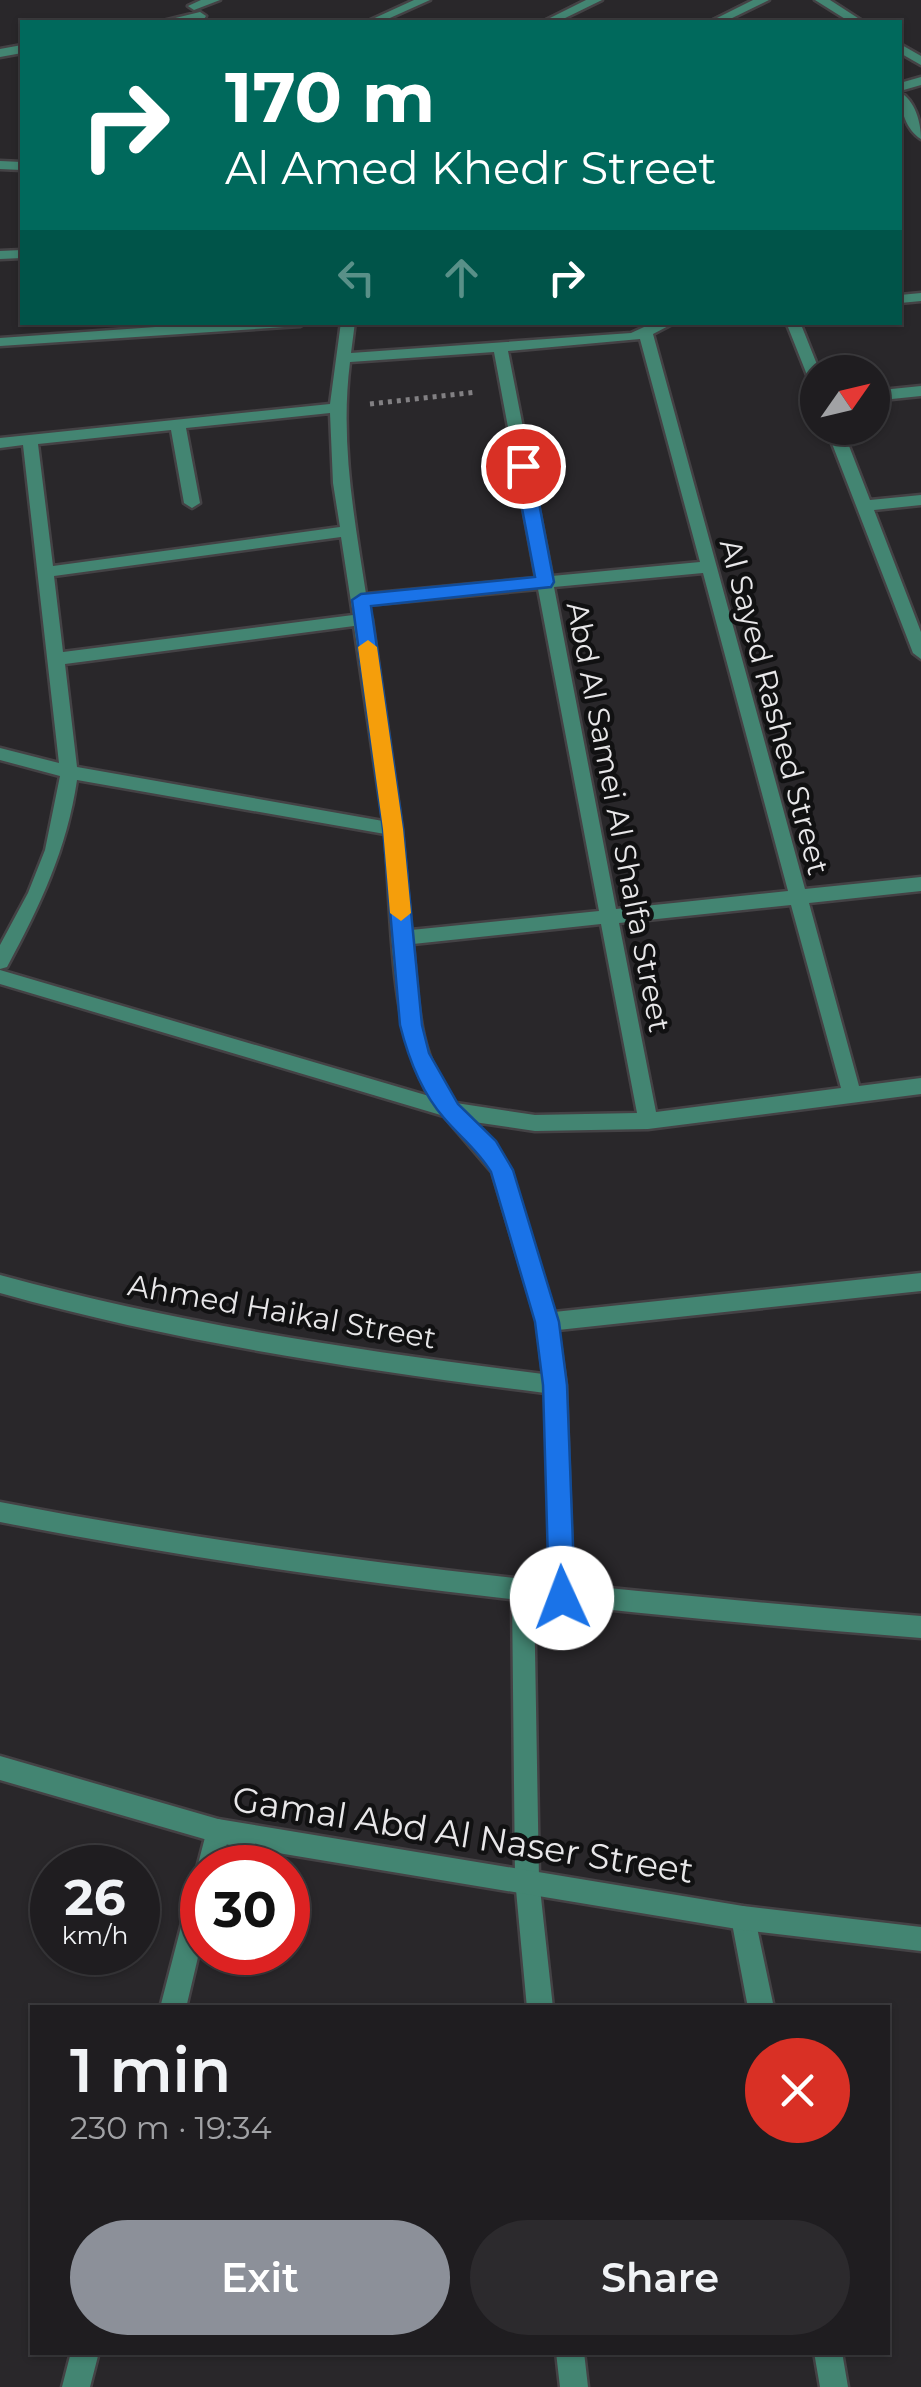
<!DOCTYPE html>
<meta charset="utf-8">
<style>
:root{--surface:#1f1d20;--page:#2c2a2d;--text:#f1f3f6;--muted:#a1a2a5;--line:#3c3b3e;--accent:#8c9099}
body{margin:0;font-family:Montserrat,sans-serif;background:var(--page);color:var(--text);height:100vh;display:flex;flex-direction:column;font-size:38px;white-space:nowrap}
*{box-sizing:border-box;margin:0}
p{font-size:32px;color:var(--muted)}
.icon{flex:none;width:55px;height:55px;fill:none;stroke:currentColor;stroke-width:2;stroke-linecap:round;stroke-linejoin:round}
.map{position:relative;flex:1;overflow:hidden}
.sheet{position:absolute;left:30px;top:2005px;width:860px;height:350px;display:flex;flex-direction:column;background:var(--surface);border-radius:0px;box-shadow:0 2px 8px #0004,0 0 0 2px var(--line)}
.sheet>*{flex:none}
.hud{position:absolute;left:20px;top:20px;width:882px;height:305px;border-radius:0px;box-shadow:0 2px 8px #0004,0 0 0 2px var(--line);background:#00695c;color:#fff;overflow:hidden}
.needle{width:65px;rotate:56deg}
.buttons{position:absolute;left:800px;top:355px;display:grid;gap:20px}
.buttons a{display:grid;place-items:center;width:90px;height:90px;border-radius:50%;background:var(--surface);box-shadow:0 2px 8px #0004,0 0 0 2px var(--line);font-size:50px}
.speed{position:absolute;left:30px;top:1845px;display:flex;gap:20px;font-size:50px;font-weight:700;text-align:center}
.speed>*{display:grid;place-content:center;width:130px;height:130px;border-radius:50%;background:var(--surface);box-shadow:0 2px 8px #0004,0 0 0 2px var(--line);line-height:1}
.speed small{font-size:25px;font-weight:400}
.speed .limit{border:15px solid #d22;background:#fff;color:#111}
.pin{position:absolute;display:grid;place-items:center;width:85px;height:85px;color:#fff;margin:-42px;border:5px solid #fff;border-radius:50%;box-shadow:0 2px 10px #0007}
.me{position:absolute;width:110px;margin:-55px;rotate:358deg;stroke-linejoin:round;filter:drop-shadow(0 0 8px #0008)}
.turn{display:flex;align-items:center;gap:35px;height:210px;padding:0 40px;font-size:45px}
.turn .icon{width:130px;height:130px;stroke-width:2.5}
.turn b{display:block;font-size:70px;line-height:85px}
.lanes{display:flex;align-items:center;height:95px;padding:0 40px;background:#0003;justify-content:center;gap:50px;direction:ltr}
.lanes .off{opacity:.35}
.round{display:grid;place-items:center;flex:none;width:105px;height:105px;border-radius:52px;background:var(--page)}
.head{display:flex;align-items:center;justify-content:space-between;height:170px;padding:0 40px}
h1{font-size:60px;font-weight:600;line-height:75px}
.button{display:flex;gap:20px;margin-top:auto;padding:20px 40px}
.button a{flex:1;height:115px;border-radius:60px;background:var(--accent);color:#fff;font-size:40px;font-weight:600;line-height:115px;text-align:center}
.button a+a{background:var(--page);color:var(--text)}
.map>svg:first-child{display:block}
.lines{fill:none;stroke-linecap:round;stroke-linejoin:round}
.minor-casing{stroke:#444245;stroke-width:5}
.tertiary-casing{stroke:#444245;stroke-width:5}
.path{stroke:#828083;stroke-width:5;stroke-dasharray:4 5;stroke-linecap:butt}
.minor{fill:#438572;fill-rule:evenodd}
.tertiary{fill:#438572;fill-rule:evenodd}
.route{fill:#1a73e8;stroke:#114b97;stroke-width:2.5}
.slow{fill:#f59e0b}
.labels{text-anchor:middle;stroke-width:9;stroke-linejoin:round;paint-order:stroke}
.street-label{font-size:30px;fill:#e8e7e9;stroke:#111112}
.near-street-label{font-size:35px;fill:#e8e7e9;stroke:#111112}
</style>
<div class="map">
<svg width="921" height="2387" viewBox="0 0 921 2387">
<rect width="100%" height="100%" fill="#29272a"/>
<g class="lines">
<defs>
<path id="minor" d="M201,0H220L194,10L188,6Z
M414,0H430L381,22H366Z
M586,0H602L557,22H542Z
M753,0H769L724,22H709Z
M815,0H830L864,22H850Z
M200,12L206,16L204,19L159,22Z
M900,44L921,56V65L900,53Z
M22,45V53L0,57V49Z
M921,77V85L900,91V83Z
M900,92C915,101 921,122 921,139C906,130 900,109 900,92Z
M0,161L22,162V170L0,169Z
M22,250V258L0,259V251Z
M921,293V301L900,303V295Z
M226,322H307L300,326L0,346V338Z
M341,322H355L351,353L631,333L655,322H676L653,334L805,889L921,877V891L809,903L859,1086L921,1078V1094L648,1129L535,1131L474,1122L497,1147L511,1170L554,1312L921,1273V1291L558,1330L566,1385L573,1598L570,1606L562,1609L554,1606L551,1598L545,1393C361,1370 179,1343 0,1293V1275C178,1324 360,1351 543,1374L537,1322L492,1172L444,1116L0,984V970L429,1096C388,1024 392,916 385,834L77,780C67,849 40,906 7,967L0,969V945L28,893L45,850L60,776L0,760V748L59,763L23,445L0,448V438L330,404ZM640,339L700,562L552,576L508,351ZM494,352L536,578L366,594C354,516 340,441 350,362ZM330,413L333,483L340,527L53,566L38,444L171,430L184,503L192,508L200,503L186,428ZM341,537L353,615L63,652L54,576ZM703,573L788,891L616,909L554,587ZM538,589L599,911L411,930L402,829L372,619L367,605ZM354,626L383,821L77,767L65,664ZM791,905L841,1088L656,1112L619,923ZM601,924L637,1113L535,1115L456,1103C418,1058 418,1000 413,944Z
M786,322H800L820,372H818V390L811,385Z
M921,386V396L872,401V391Z
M826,428H842L870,500L921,495V505L874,510L921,632V659L913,653Z
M523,1582L531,1585L534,1593L539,1879L553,2008H527L515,1879L512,1593L515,1585Z
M218,1819L227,1822L230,1831L221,1868H202V1878L197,1868L209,1822Z
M202,1880V1940L186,2008H160L190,1892L193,1883Z
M743,1906L752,1909L755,1918L774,2008H748L731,1918L734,1909Z
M71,2352H99L90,2387H62Z
M556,2352H584L588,2387H560Z
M814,2352H842L848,2387H820Z"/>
<path id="tertiary" d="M0,1502C305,1561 612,1591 921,1616V1638C612,1613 305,1582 0,1522Z
M0,1756L218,1819L743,1906L921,1927V1951L743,1930L218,1843L0,1780Z"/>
</defs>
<use href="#minor" class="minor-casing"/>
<use href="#tertiary" class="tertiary-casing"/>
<path class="path" d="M370,404L477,392"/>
<use href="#minor" class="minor"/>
<use href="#tertiary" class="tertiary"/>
</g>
<path class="route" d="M523,461L532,466L554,582L551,587L371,606L403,829L422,1025L429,1053L458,1104L496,1141L513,1170L559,1322L567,1385L575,1598L571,1607L562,1610L553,1607L549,1598L543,1385L535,1322L491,1172C478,1150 460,1137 444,1118C422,1093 408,1057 400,1025L383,829L352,600L361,594L535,577L514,466Z"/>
<path class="slow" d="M368,640L377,647L403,829L411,913L401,921L390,913L383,829L358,647Z"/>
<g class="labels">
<g class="street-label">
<text transform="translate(774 707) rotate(75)" y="10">Al Sayed Rashed Street</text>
<text transform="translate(618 817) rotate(79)" y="10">Abd Al Samei Al Shalfa Street</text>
<text transform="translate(282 1312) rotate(10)" y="10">Ahmed Haikal Street</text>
</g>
<g class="near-street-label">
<text transform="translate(463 1835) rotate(9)" y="12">Gamal Abd Al Naser Street</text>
</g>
</g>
</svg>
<div class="buttons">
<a><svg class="needle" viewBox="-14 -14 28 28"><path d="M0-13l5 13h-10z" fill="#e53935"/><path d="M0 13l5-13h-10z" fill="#a1a2a5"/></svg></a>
</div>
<div class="speed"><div>26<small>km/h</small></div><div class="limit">30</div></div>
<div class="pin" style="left:523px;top:466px;background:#d93025"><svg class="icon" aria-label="arrive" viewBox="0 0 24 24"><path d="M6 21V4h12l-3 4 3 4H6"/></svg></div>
<svg class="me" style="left:562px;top:1598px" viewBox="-20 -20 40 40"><circle r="19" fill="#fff"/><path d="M0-13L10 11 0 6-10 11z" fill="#1a73e8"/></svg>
<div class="hud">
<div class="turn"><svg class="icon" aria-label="right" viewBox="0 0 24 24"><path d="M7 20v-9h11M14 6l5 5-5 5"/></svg><div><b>170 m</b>Al Amed Khedr Street</div></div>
<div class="lanes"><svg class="icon off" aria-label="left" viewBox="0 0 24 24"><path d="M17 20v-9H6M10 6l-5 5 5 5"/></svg><svg class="icon off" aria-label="ahead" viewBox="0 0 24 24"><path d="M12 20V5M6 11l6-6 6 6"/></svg><svg class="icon" aria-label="right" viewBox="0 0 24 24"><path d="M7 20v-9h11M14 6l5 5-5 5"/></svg></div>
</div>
<section class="sheet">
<div class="head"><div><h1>1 min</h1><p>230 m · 19:34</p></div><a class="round" style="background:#d93025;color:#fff"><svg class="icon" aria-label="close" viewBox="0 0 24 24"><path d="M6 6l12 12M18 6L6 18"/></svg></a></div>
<div class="button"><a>Exit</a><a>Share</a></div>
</section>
</div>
